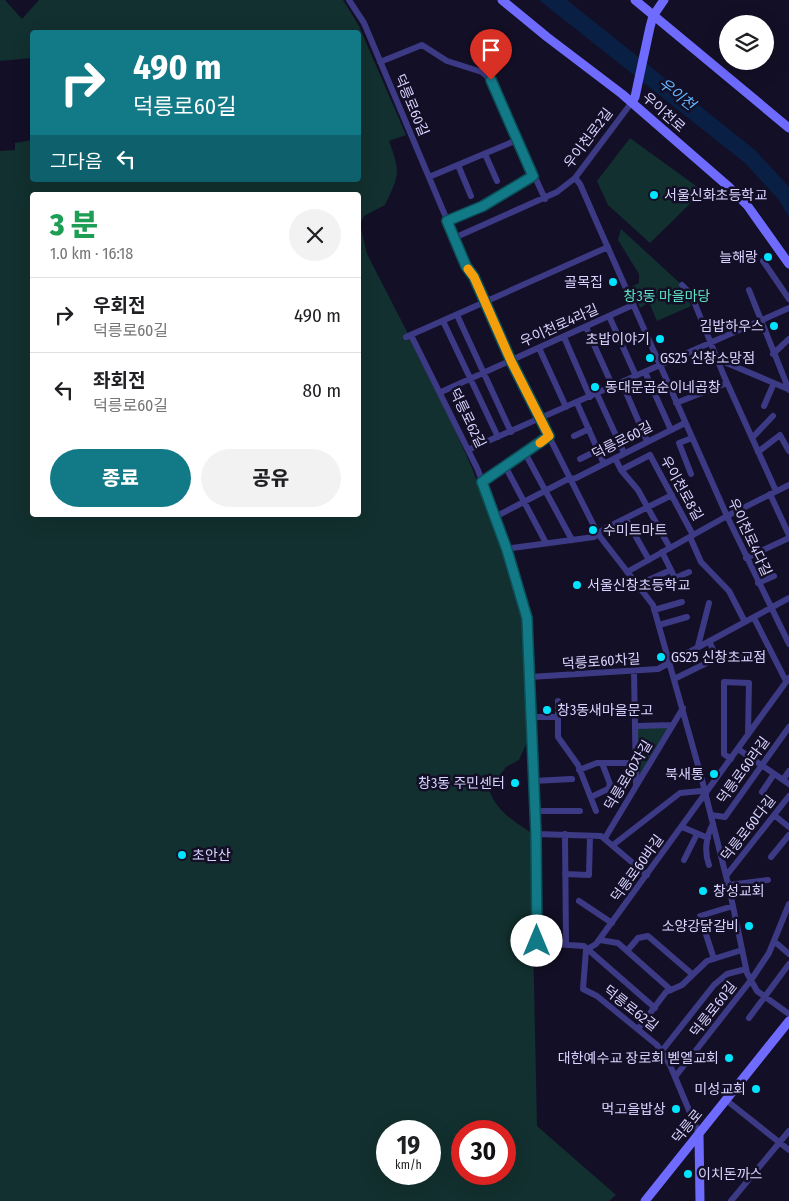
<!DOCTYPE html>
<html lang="ko">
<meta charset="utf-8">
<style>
:root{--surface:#fff;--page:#f2f2f2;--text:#202124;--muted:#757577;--line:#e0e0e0;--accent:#127987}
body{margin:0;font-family:"Fira Sans Condensed","Noto Sans KR",sans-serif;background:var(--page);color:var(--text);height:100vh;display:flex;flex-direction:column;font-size:19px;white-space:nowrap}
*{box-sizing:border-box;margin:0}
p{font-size:16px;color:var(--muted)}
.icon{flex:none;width:28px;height:28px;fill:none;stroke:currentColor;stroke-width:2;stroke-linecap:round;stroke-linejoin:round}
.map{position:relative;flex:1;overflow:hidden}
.sheet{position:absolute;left:30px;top:192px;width:331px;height:325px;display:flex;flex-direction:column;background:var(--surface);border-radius:5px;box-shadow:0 5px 20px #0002}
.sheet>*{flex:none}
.banner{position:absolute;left:30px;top:30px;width:331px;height:152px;border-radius:5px;box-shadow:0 5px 20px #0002;background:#127987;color:#fff;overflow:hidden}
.controls{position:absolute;left:719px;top:15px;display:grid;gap:10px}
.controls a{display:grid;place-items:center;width:55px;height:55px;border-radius:50%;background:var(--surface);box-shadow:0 5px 20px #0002;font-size:25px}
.speed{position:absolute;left:376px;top:1120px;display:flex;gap:10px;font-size:25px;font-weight:700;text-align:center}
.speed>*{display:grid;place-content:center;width:65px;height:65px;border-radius:50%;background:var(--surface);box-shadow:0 5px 20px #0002;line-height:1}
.speed small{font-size:12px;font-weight:400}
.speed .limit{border:8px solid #d22;background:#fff;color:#111}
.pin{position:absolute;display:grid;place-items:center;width:42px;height:42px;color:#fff;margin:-51px -21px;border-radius:50% 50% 50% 0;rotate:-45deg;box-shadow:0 0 5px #0007}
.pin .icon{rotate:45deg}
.me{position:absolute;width:55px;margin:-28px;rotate:0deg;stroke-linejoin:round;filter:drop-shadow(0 0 4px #0008)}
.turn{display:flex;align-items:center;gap:18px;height:105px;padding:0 20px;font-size:22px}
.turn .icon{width:65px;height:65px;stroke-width:2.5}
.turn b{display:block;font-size:35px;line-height:42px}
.then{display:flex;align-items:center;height:48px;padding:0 20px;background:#0003;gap:10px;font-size:19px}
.round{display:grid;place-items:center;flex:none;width:52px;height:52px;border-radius:26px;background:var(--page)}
.head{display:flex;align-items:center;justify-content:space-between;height:85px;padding:0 20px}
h1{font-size:30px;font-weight:800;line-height:38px;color:#1e9e55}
.cta{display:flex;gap:10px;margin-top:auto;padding:10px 20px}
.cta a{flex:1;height:58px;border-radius:30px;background:var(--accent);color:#fff;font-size:20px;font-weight:800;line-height:58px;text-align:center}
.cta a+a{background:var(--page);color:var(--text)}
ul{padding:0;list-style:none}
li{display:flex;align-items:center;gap:15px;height:75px;padding:0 20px;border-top:1px solid var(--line)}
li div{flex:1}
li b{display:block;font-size:19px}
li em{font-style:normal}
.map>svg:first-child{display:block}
.green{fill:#12302f;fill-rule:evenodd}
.water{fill:#0a1f44}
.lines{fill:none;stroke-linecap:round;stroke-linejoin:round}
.street{stroke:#3d3a85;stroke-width:6}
.secondary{stroke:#6f6bff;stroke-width:9}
.route-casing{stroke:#0c4f58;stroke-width:12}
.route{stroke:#127987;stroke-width:9}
.slow{stroke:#f59e0b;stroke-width:9}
.poi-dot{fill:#00e5ff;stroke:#130f26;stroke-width:2}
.labels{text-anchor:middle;stroke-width:5;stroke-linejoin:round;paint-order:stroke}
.street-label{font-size:14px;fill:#d9d4ff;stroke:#130f26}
.poi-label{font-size:14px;fill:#d9d4ff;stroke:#130f26;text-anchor:start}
.park-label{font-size:14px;fill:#5fe0c0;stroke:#130f26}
.water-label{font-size:15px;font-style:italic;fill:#62b6ff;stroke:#130f26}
</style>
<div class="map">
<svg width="789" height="1201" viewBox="0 0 789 1201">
<rect width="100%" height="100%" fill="#130f26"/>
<path class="green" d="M0,0H5L22,19L39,0H343L359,26L406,135L389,141C401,173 399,175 385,205L364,216L360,224L367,254L439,394L472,468L500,541L523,620L528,740L519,760L506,767L489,790C497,811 512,820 530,832L531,837L537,1126L616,1195L609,1201H0V151L15,150V143L32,140V180H359V32H32V58L0,61ZM32,195H359V515H32ZM388,1131H430V1174H388ZM462,1131H505V1174H462Z
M630,138L703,191L650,243L608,205L597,181Z
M621,229L682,285L691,306L657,321L649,302L640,308L631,287L639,283V274L618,240Z
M670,726L637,782L638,727Z"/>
<path class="water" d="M539,0H567L755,150L789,187V217L778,199L745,163Z"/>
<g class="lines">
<path class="street" d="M349,0L364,23L466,265L475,277L511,361L598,534L653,605L701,776L730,892L747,973L757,991L789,1014
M380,62L422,45L447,61L482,72L491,80L545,199
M485,154L497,181
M458,165L471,196
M429,177L517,140
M575,178L580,184L597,223L727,516L789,644
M447,221L483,205L533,175
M454,238L557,192L575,178L632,102
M763,261L789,299
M682,285L691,294L724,376L776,491
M749,290L789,390
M457,315L511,432
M609,316L636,376
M443,321L498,437
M586,327L613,387
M411,335L478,470L507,550L527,618L536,834L537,943L584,946L655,1008
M406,337L608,247
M564,337L590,397
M539,348L566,407
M773,354L789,339
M717,359L788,389
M645,372L671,430
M622,383L647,441
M441,392L633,305
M597,394L624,453
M577,403L604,464
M676,403L727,383
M764,406L774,383
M574,436L589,429
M752,438L773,416
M470,449L789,308
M758,452L780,435L789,451
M525,453L572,540
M615,458L621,470L638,490L670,548
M580,459L598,450
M505,466L546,543
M621,470L650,455L693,535
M691,474L679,443L692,438
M482,482L549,436
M770,494L789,535
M495,517L566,480L576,478L685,423
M626,519L649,560
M690,537L701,562L729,591L745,622
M507,550L512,548L594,537L604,529L672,495
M662,552L675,578L689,572
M746,558L789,538
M627,572L727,516L789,485
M758,583L774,576
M637,585L671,570
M654,610L682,602
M754,618L786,681
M659,625L687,617
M709,641L717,658
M698,646L709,603
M634,671L636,785
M530,677L658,669L789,598
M674,679L717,658H748
M558,701V737L578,765L596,811
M531,717H558
M637,726L672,725
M738,749L789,784
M731,759L724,754V682L749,683L748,734
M579,770L597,763H636
M783,780L789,771
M533,781L572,779
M762,792L774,774
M591,797L608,789L610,784L602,763
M534,811H580
M711,815L725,817L789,727
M774,815L789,827
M682,827L708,838
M536,834L601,836L647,875
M565,834L566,945
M605,838L683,708
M613,845L680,793L701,791L706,794
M771,857L789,835
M684,860L697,834
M709,865C704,852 706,836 713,824
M565,874L589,875L590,836
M726,876L789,796
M729,885L768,880
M579,901L612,923
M600,940L618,943L671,990
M774,941L789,954
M586,950L596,944L789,678
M586,950L583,989L597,996L657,1045L670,1065L699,1134
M627,951L638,938L648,936L692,974
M714,959L700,916L733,906
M749,1018L789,964
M638,1029L666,992L682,985L707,961L742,950
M661,1052L714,985L727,974L746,969
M675,1077L751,980L769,953L789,904
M726,1100L789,1150
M731,1201L789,1131"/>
<path class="secondary" d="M502,0L547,37L622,94L729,187L747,205L789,264
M635,0L789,128
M632,102L635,97L650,27L653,16L664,0
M699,1134L700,1201
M645,1201L789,1021"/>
</g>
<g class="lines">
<defs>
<path id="route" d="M491,80L533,176L483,206L447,221L466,266L474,277L511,361L549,436L482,482L507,550L527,618L536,834L537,941"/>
</defs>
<use href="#route" class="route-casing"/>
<use href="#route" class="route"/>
<path class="slow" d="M468,269L474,277L511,361L549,436L540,443"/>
</g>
<g class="poi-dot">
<circle cx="654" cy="195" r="5"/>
<circle cx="768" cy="257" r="5"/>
<circle cx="613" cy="282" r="5"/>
<circle cx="774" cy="326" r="5"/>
<circle cx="660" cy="339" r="5"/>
<circle cx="650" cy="358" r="5"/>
<circle cx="595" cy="387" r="5"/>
<circle cx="593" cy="530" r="5"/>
<circle cx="577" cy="585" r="5"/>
<circle cx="661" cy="657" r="5"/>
<circle cx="547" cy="710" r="5"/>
<circle cx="714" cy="774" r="5"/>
<circle cx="515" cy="783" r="5"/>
<circle cx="182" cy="855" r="5"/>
<circle cx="703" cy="891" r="5"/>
<circle cx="749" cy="926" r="5"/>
<circle cx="729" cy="1058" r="5"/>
<circle cx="756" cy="1089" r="5"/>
<circle cx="676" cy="1109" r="5"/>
<circle cx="688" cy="1174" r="5"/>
</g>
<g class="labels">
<g class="street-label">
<text transform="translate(412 105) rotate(67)" y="5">덕릉로60길</text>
<text transform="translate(664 112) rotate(42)" y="5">우이천로</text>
<text transform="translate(588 138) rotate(-53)" y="5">우이천로2길</text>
<text transform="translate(559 325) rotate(-24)" y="5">우이천로4라길</text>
<text transform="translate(468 418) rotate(64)" y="5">덕릉로62길</text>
<text transform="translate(622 440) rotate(-27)" y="5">덕릉로60길</text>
<text transform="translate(682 488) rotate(61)" y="5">우이천로8길</text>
<text transform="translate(750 537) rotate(65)" y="5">우이천로4다길</text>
<text transform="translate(601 661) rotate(-4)" y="5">덕릉로60차길</text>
<text transform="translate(743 770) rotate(-54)" y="5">덕릉로60라길</text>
<text transform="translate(628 775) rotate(-59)" y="5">덕릉로60자길</text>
<text transform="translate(748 828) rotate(-52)" y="5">덕릉로60다길</text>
<text transform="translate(637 868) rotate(-54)" y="5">덕릉로60바길</text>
<text transform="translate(631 1008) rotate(38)" y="5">덕릉로62길</text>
<text transform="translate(713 1009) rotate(-52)" y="5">덕릉로60길</text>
<text transform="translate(687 1126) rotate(-51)" y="5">덕릉로</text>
</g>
<g class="poi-label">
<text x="664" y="200">서울신화초등학교</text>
<text x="758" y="262" text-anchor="end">늘해랑</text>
<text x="603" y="287" text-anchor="end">골목집</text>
<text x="764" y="331" text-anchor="end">김밥하우스</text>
<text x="650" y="344" text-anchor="end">초밥이야기</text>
<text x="660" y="363">GS25 신창소망점</text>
<text x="605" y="392">동대문곱순이네곱창</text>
<text x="603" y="535">수미트마트</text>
<text x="587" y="590">서울신창초등학교</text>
<text x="671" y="662">GS25 신창초교점</text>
<text x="557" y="715">창3동새마을문고</text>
<text x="704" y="779" text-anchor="end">북새통</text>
<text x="505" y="788" text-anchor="end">창3동 주민센터</text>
<text x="192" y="860">초안산</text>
<text x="713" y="896">창성교회</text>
<text x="739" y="931" text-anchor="end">소양강닭갈비</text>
<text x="719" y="1063" text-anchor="end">대한예수교 장로회 벧엘교회</text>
<text x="746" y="1094" text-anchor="end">미성교회</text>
<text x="666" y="1114" text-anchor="end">먹고을밥상</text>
<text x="698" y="1179">이치돈까스</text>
</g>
<g class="park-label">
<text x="667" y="301">창3동 마을마당</text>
</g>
<g class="water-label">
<text transform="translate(677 94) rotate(38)" y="5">우이천</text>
</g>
</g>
</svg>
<div class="controls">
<a><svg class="icon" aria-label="layers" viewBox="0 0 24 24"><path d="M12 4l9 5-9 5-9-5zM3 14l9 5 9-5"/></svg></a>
</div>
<div class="speed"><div>19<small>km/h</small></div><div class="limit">30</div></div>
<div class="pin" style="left:491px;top:80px;background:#d93025"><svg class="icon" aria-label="arrive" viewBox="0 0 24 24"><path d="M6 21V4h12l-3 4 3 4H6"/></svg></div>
<svg class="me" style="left:537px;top:941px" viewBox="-20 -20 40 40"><circle r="19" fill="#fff"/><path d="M0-13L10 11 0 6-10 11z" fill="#127987"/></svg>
<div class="banner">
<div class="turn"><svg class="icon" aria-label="right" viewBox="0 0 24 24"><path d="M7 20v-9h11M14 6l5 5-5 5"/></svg><div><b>490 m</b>덕릉로60길</div></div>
<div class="then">그다음<svg class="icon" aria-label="left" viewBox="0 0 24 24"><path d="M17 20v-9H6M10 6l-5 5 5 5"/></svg></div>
</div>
<section class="sheet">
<div class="head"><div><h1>3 분</h1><p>1.0 km · 16:18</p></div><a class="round"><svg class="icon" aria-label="close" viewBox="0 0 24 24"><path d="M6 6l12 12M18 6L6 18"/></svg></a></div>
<ul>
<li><svg class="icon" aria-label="right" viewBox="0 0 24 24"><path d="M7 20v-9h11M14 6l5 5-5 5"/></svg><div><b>우회전</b><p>덕릉로60길</p></div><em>490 m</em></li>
<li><svg class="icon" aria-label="left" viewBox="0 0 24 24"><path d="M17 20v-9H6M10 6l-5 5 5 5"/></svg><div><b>좌회전</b><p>덕릉로60길</p></div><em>80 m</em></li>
</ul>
<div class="cta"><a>종료</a><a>공유</a></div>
</section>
</div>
